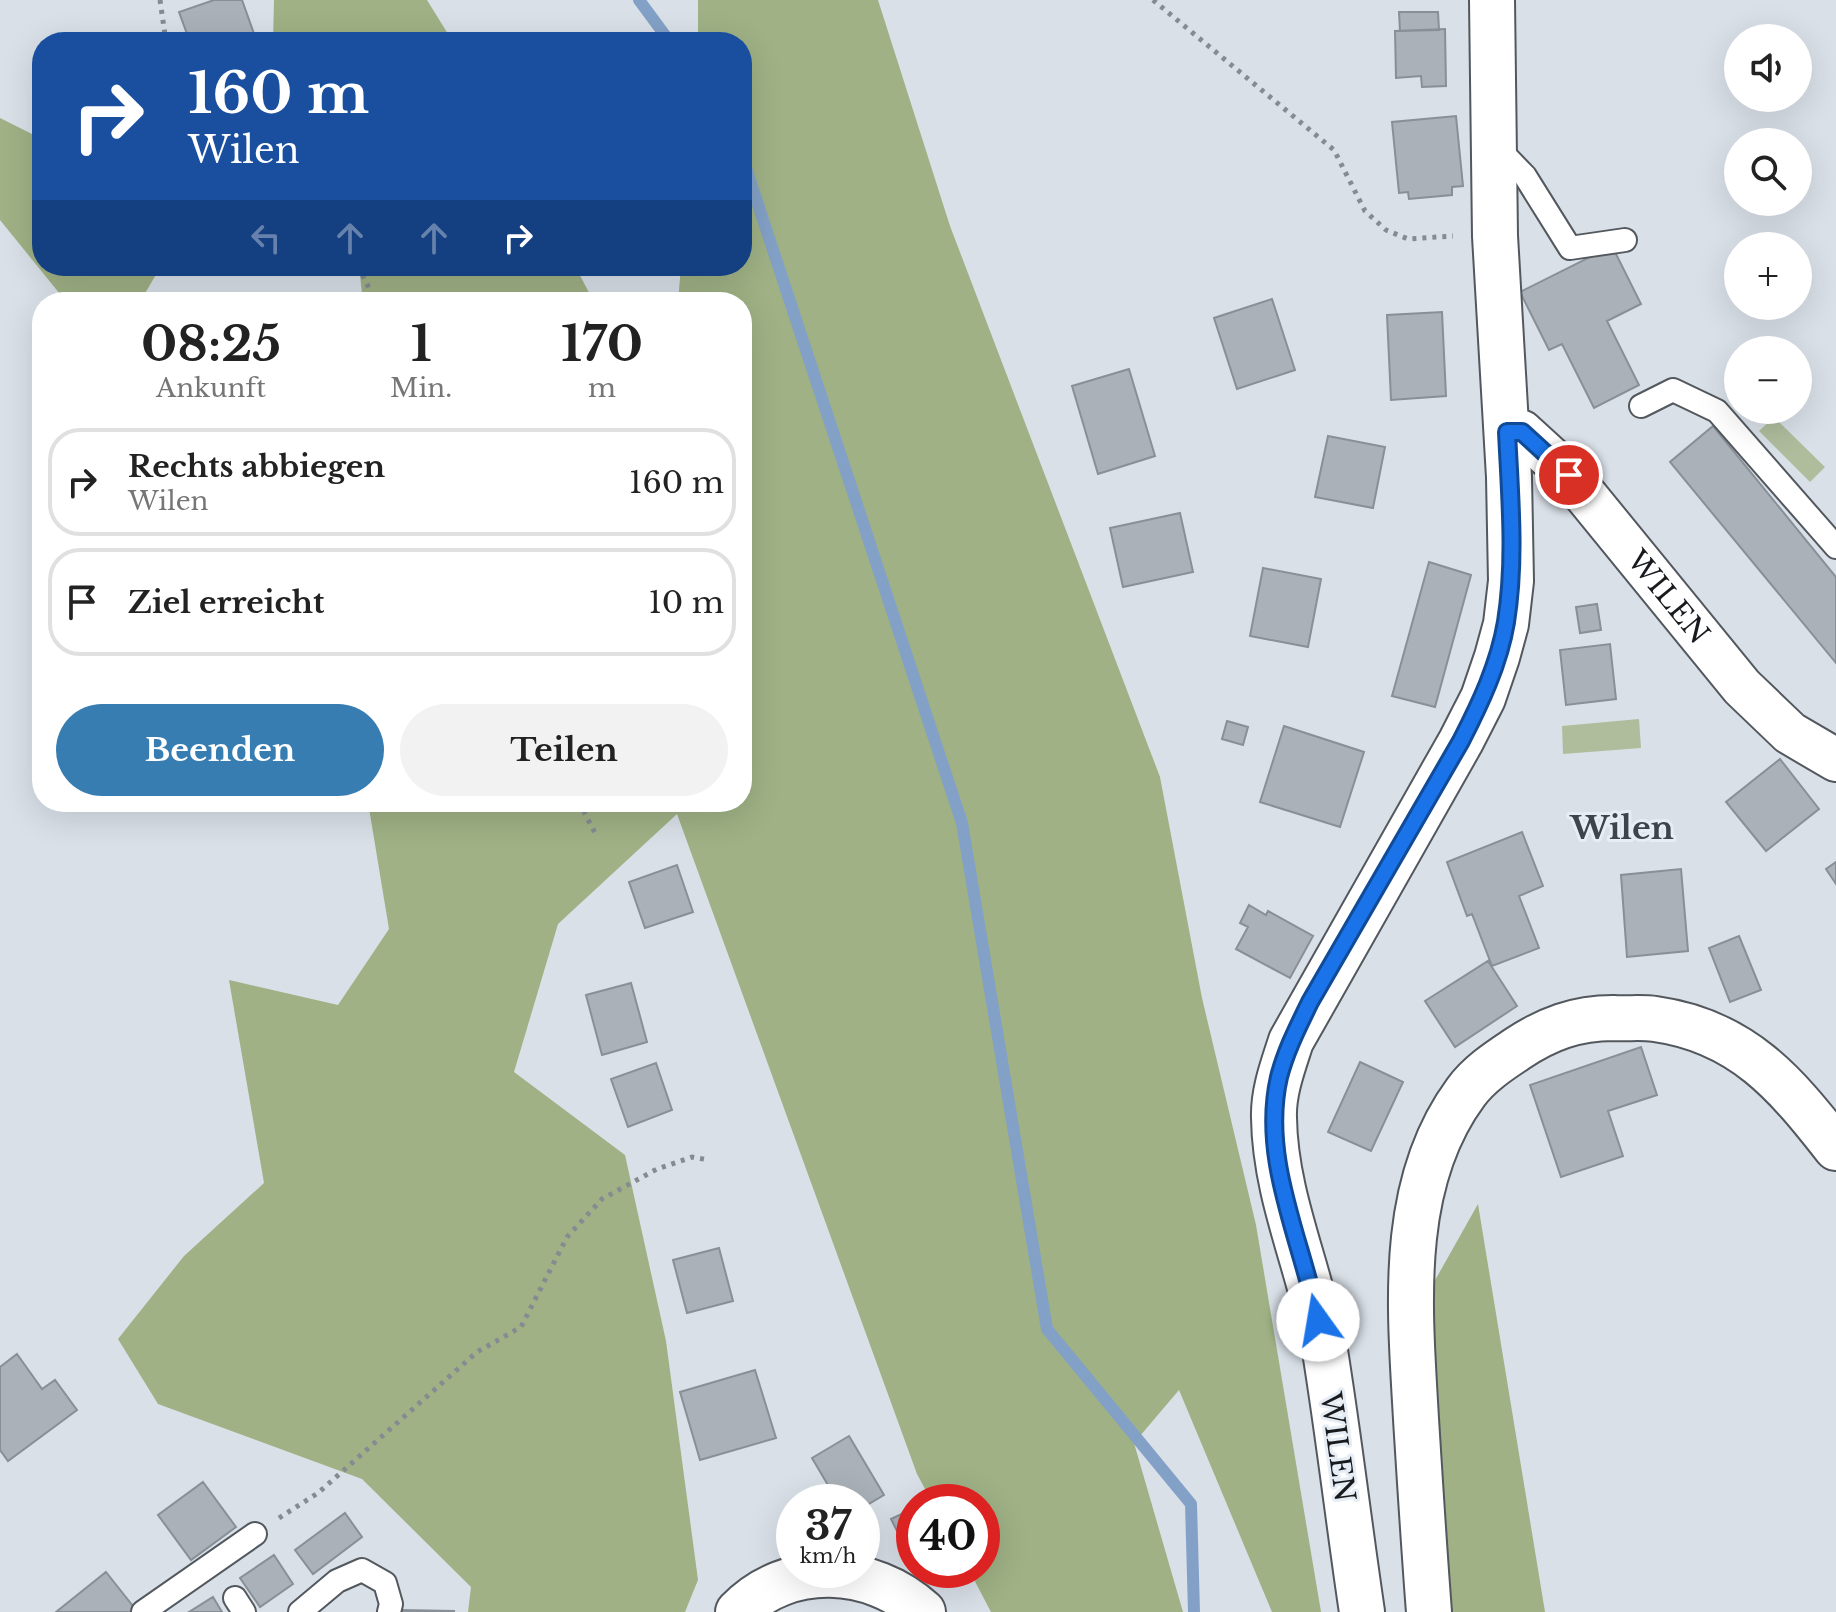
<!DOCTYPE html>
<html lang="de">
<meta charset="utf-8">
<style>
:root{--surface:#fff;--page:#f2f2f2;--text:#222;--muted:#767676;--line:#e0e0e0;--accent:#377db2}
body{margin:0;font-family:"Libre Baskerville",serif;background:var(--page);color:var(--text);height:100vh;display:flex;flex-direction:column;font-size:30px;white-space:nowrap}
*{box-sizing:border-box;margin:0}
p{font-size:26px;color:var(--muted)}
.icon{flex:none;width:44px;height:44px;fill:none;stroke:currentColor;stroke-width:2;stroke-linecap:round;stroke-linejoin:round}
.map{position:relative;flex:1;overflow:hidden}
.side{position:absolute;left:32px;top:292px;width:720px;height:520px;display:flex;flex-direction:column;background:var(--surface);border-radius:32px;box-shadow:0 8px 32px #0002}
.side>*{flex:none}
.banner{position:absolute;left:32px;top:32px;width:720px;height:244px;border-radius:32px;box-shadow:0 8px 32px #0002;background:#1a4fa0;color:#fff;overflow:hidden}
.fabs{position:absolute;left:1724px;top:24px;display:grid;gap:16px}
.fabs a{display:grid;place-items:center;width:88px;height:88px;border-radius:50%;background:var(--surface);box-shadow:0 8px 32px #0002;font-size:40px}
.speed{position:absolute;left:776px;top:1484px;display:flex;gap:16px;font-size:40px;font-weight:700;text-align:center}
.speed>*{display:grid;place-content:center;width:104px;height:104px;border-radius:50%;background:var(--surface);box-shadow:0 8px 32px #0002;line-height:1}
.speed small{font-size:20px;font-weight:400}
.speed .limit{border:12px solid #d22;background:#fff;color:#111}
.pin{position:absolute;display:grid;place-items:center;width:68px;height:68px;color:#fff;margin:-34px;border:4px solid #fff;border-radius:50%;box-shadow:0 2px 8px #0007}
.me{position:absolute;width:88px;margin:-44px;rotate:347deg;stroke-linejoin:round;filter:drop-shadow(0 0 6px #0008)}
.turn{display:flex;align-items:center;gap:28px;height:168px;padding:0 24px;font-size:36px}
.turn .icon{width:104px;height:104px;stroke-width:2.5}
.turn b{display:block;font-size:56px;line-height:68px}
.lanes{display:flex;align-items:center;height:76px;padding:0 24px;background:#0003;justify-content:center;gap:40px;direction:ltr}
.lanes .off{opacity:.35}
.eta{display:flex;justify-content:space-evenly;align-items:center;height:136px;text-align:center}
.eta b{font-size:48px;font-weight:800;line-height:56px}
.button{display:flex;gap:16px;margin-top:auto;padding:16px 24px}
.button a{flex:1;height:92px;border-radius:48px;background:var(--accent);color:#fff;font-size:32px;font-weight:800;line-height:92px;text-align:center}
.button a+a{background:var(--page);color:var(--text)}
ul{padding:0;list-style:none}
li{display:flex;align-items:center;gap:24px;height:108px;margin:0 16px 12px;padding:0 8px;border:4px solid var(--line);border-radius:32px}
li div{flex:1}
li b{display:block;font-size:30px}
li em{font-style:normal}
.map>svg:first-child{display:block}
.green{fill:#b0bd9d}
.forest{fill:#9fb185}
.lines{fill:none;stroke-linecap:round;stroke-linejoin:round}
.stream{stroke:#83a1c6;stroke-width:12}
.building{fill:#aab1b8;stroke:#898f97;stroke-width:2}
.service-casing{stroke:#53585f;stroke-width:26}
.minor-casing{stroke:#53585f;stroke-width:46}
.tertiary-casing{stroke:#53585f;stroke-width:48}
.path{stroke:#868b91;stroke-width:5;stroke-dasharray:4 6;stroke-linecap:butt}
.service{stroke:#fff;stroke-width:22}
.minor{stroke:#fff;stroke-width:42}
.tertiary{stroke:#fff;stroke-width:44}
.route-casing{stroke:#114b97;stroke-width:20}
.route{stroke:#1a73e8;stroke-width:14}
.labels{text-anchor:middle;stroke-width:6;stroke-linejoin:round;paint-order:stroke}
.street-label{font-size:28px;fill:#181a1d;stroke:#e6edf5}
.quarter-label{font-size:32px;font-weight:bold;fill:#3e444a;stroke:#e6edf5}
</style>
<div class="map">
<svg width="1836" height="1612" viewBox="0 0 1836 1612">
<rect width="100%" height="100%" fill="#d9e0e8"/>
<path class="green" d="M1774,417L1825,467L1810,482L1759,431Z
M1639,719L1641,748L1563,754L1562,726Z"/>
<path class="forest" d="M274,0H427L453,42H273Z
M698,0H878L950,226L1160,777L1202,998L1256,1225L1321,1612H1272L1179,1390L1134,1443L1183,1612H991L969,1570H982V1502H932L917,1474L677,814L558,924L514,1072L625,1155L666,1341L698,1580L685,1612H468L471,1587L362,1479L158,1404L118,1339L184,1256L264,1183L229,980L338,1005L389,929L368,802H742V302H678L681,266H742V42H698Z
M0,118L42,139V266H161L140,302L64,299L0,220Z
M359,266H575L594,302H363Z
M1478,1204L1545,1612H1450L1429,1291Z"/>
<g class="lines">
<path class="stream" d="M639,0L670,42
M742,156L962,823L1047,1329L1191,1504L1194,1612"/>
</g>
<path class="building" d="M214,0H242L257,42H190L179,12Z
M1399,12H1438L1439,30L1400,31Z
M1445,29L1446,86L1422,87L1421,76L1396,78L1395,31Z
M1456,116L1463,186L1452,187V195L1409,199L1408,192L1399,193L1392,122Z
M1612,246L1641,304L1607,321L1639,385L1594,408L1562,344L1549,350L1520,292Z
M1272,299L1295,370L1237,389L1214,318Z
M1442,312L1446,396L1391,400L1387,315Z
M1129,369L1155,456L1098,474L1072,386Z
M1713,426L1836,577V663L1670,462Z
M1328,436L1385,447L1373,508L1315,497Z
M1180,513L1193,572L1123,587L1110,528Z
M1429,562L1471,575L1435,707L1392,696Z
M1263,568L1321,579L1308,647L1250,636Z
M1597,604L1601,630L1580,633L1576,607Z
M1610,644L1616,699L1566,705L1560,650Z
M1227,721L1248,727L1243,745L1222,739Z
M1284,726L1364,752L1340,827L1260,802Z
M1780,759L1819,809L1766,851L1726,802Z
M1522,832L1543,886L1519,896L1539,948L1492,966L1472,914L1467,916L1447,862Z
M1836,862V884L1826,869Z
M677,865L693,912L645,928L629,882Z
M1681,869L1688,951L1627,957L1621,875Z
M1249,905L1266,915L1268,911L1313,936L1290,978L1236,949L1248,927L1240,923Z
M1739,936L1761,990L1730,1002L1709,948Z
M1488,961L1517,1006L1455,1047L1425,1001Z
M631,983L647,1042L602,1055L586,995Z
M1641,1047L1657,1095L1608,1111L1623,1156L1561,1177L1530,1085Z
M1360,1062L1403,1082L1371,1151L1328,1132Z
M656,1063L672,1110L628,1127L611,1079Z
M719,1248L733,1301L687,1313L673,1260Z
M17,1354L42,1389L55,1380L77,1410L8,1461L0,1450V1367Z
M755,1370L776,1438L700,1460L680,1392Z
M849,1436L884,1495L862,1508V1502H838L812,1458Z
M203,1482L236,1527L191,1560L158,1515Z
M914,1508V1560L912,1561L891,1519Z
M345,1513L362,1537L313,1574L295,1550Z
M274,1555L293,1584L260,1607L240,1578Z
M106,1572L136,1610L134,1612H56Z
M213,1597L222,1612H189Z
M401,1610L454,1611V1612H401Z"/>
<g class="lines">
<defs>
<path id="service" d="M1495,145L1525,176L1570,248L1625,240
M1641,406L1673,390L1717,411L1836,547
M235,1598L244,1612
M143,1612L255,1534
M300,1612L337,1581L362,1570L385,1583L391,1604L389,1612"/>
<g id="minor">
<path id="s1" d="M1507,432H1522L1569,475L1742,687L1790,733L1836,760"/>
</g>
<path id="tertiary" d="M738,1612C788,1560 872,1565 923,1612
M1362,1612C1349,1525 1339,1438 1325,1351C1312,1273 1275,1198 1274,1118C1273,1092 1283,1066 1291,1041L1461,741L1483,698L1497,657L1506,624L1511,581L1509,477L1495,236L1492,0
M1429,1612C1424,1548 1420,1483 1416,1419C1410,1310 1397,1185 1466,1092C1479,1074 1499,1061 1517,1049C1547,1029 1576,1018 1613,1018C1626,1019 1641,1017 1655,1019C1742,1031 1786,1084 1836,1148"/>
</defs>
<use href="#service" class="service-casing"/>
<use href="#minor" class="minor-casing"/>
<use href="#tertiary" class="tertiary-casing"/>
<path class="path" d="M160,0L166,42
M1153,0L1334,150L1365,211L1386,230L1408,239L1453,236
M358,266L376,302
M579,802L595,833
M279,1518L318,1493L477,1352L521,1327L567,1237L602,1199L657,1169L692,1157L709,1160"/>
<use href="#service" class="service"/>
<use href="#minor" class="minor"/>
<use href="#tertiary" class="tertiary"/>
</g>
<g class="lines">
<defs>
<path id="route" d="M1318,1320C1302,1241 1260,1159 1279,1077C1286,1050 1298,1027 1310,1002L1461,741C1480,704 1499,664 1506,622C1516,560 1510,495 1507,432H1522L1569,475"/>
</defs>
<use href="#route" class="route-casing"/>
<use href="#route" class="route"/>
</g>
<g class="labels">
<g class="street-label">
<text dy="10" stroke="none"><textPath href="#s1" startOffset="236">WILEN</textPath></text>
<text transform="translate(1338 1447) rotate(82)" y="10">WILEN</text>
</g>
<g class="quarter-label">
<text x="1622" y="839">Wilen</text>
</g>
</g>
</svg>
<div class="fabs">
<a><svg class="icon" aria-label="sound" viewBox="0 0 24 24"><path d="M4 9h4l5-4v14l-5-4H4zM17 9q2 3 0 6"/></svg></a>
<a><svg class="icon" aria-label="search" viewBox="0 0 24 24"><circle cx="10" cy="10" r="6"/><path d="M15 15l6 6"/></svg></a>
<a>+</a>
<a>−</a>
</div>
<div class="speed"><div>37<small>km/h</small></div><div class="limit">40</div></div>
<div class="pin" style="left:1569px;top:475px;background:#d93025"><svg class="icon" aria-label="arrive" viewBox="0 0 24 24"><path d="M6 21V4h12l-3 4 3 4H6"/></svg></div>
<svg class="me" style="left:1318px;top:1320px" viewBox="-20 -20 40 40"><circle r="19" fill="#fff"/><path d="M0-13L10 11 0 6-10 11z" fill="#1a73e8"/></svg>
<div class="banner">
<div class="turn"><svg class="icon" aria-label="right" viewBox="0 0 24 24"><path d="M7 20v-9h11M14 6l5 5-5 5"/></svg><div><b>160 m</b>Wilen</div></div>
<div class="lanes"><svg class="icon off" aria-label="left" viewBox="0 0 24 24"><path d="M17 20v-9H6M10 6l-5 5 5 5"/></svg><svg class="icon off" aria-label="ahead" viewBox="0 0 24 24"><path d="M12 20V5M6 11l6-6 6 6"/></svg><svg class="icon off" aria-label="ahead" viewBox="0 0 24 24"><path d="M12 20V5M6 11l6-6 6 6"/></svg><svg class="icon" aria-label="right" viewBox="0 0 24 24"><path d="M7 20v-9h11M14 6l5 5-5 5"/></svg></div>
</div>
<section class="side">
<div class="eta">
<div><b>08:25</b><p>Ankunft</p></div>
<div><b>1</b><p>Min.</p></div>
<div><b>170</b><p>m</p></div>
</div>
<ul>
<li><svg class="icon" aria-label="right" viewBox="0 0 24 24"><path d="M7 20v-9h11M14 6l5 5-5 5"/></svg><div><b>Rechts abbiegen</b><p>Wilen</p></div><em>160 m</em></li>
<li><svg class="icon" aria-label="arrive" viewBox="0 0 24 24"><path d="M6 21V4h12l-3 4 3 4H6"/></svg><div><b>Ziel erreicht</b></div><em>10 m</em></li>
</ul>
<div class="button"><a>Beenden</a><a>Teilen</a></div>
</section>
</div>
